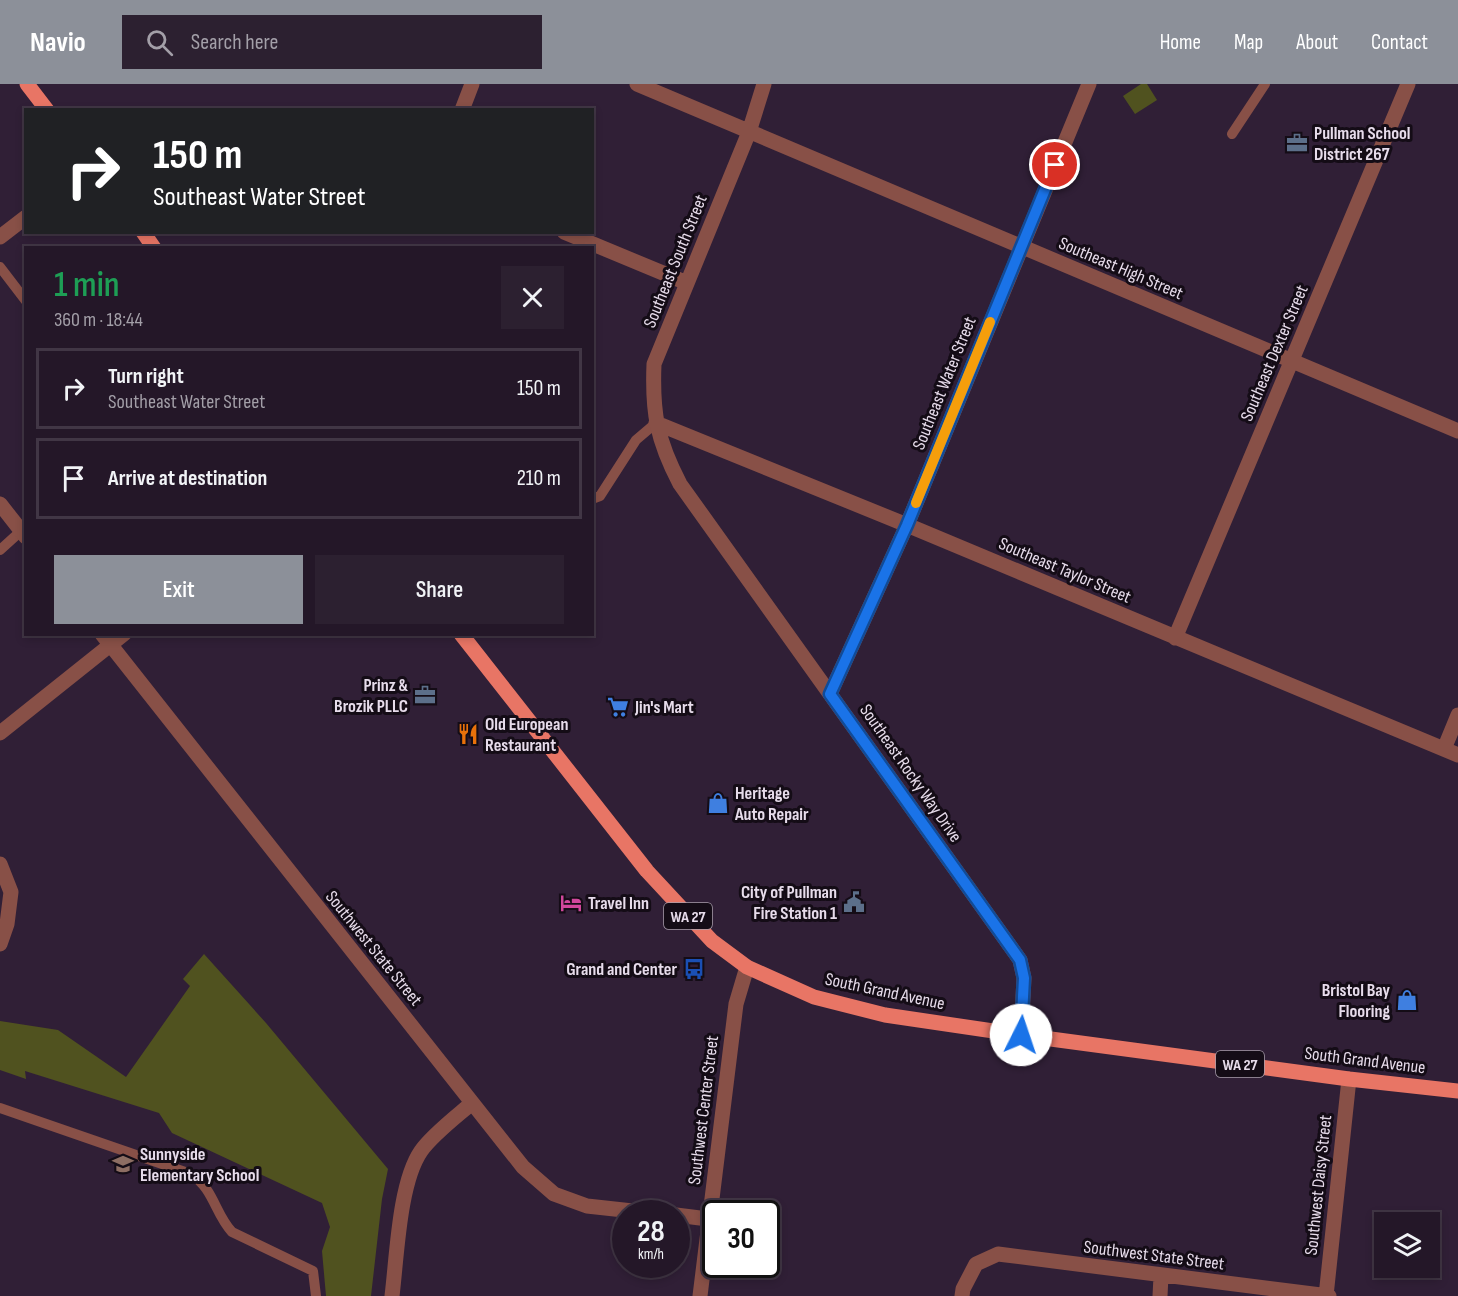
<!DOCTYPE html>
<meta charset="utf-8">
<style>
:root{--surface:#241728;--page:#2c2030;--text:#f1f3f6;--muted:#a39fa8;--line:#413645;--accent:#8c9099}
body{margin:0;font-family:"Sofia Sans Condensed",sans-serif;background:var(--page);color:var(--text);height:100vh;display:flex;flex-direction:column;font-size:22px;white-space:nowrap}
*{box-sizing:border-box;margin:0}
p{font-size:20px;color:var(--muted)}
.icon{flex:none;width:33px;height:33px;fill:none;stroke:currentColor;stroke-width:2;stroke-linecap:round;stroke-linejoin:round}
.map{position:relative;flex:1;overflow:hidden}
.details{position:absolute;left:24px;top:162px;width:570px;height:390px;display:flex;flex-direction:column;background:var(--surface);border-radius:0px;box-shadow:0 3px 9px #0003,0 0 0 2px var(--line)}
.details>*{flex:none}
.top-card{position:absolute;left:24px;top:24px;width:570px;height:126px;border-radius:0px;box-shadow:0 3px 9px #0003,0 0 0 2px var(--line);background:#202124;color:#fff;overflow:hidden}
.fabs{position:absolute;left:1374px;top:1128px;display:grid;gap:12px}
.fabs a{display:grid;place-items:center;width:66px;height:66px;border-radius:0px;background:var(--surface);box-shadow:0 3px 9px #0003,0 0 0 2px var(--line);font-size:30px}
.speed{position:absolute;left:612px;top:1116px;display:flex;gap:12px;font-size:30px;font-weight:700;text-align:center}
.speed>*{display:grid;place-content:center;width:78px;height:78px;border-radius:50%;background:var(--surface);box-shadow:0 3px 9px #0003,0 0 0 2px var(--line);line-height:1}
.speed small{font-size:15px;font-weight:400}
.speed .limit{border:3px solid #111;border-radius:9px;background:#fff;color:#111}
.pin{position:absolute;display:grid;place-items:center;width:51px;height:51px;color:#fff;margin:-26px;border:3px solid #fff;border-radius:50%;box-shadow:0 2px 6px #0007}
.me{position:absolute;width:66px;margin:-33px;rotate:4deg;stroke-linejoin:round;filter:drop-shadow(0 0 4px #0008)}
.turn{display:flex;align-items:center;gap:21px;height:126px;padding:0 30px;font-size:27px}
.turn .icon{width:78px;height:78px;stroke-width:2.5}
.turn b{display:block;font-size:42px;line-height:51px}
.round{display:grid;place-items:center;flex:none;width:63px;height:63px;border-radius:0px;background:var(--page)}
.headline{display:flex;align-items:center;justify-content:space-between;height:102px;padding:0 30px}
h1{font-size:36px;font-weight:600;line-height:45px;color:#1e9e55}
.button{display:flex;gap:12px;margin-top:auto;padding:12px 30px}
.button a{flex:1;height:69px;border-radius:0px;background:var(--accent);color:#fff;font-size:24px;font-weight:600;line-height:69px;text-align:center}
.button a+a{background:var(--page);color:var(--text)}
ul{padding:0;list-style:none}
li{display:flex;align-items:center;gap:18px;height:81px;margin:0 12px 9px;padding:0 18px;border:3px solid var(--line);border-radius:0px}
li div{flex:1}
li b{display:block;font-size:22px}
li em{font-style:normal}
header{display:flex;align-items:center;gap:36px;box-sizing:border-box;height:84px;padding:0 30px;background:var(--accent);color:#fff}
header strong{font-size:28px}
nav{display:flex;gap:33px;margin-inline-start:auto;font-size:21px}
.search{width:420px;height:54px;background:var(--page);display:flex;align-items:center;gap:15px;box-sizing:border-box;padding:0 21px;border-radius:0px;color:var(--muted);font-size:22px}
.map>svg:first-child{display:block}
.green{fill:#50521f}
.lines{fill:none;stroke-linecap:round;stroke-linejoin:round}
.service{stroke:#885047;stroke-width:10}
.minor{stroke:#885047;stroke-width:15}
.primary{stroke:#e87565;stroke-width:15}
.route-casing{stroke:#114b97;stroke-width:15}
.route{stroke:#1a73e8;stroke-width:10}
.slow{stroke:#f59e0b;stroke-width:10}
.labels{text-anchor:middle;stroke-width:6;stroke-linejoin:round;paint-order:stroke}
.shield{fill:#140c16;stroke:#a89eab;stroke-width:1.5}
.shield-label{font-size:16px;font-weight:bold;fill:#e7dceb}
.poi-label{font-size:18px;font-weight:bold;fill:#e7dceb;stroke:#140c16;text-anchor:start}
.street-label{font-size:18px;fill:#e7dceb;stroke:#140c16}
</style>
<header>
<strong>Navio</strong>
<div class="search"><svg class="icon" aria-label="search" viewBox="0 0 24 24"><circle cx="10" cy="10" r="6"/><path d="M15 15l6 6"/></svg>Search here</div>
<nav><a>Home</a><a>Map</a><a>About</a><a>Contact</a></nav>
</header>
<div class="map">
<svg width="1458" height="1212" viewBox="0 0 1458 1212">
<rect width="100%" height="100%" fill="#301f36"/>
<path class="green" d="M1141,0H1147L1157,16L1135,30L1123,12Z
M204,870L266,939L388,1085L382,1115L371,1212H326L322,1167L330,1143L322,1119L172,1049L159,1029L25,987L26,995L0,986V937L58,946L126,993L190,902L183,895Z"/>
<g class="lines">
<path class="service" d="M1232,50L1265,0
M0,183L26,217
M592,415L600,412L636,356L656,339
M0,466L21,447
M0,1024L191,1090C214,1105 215,1130 232,1148L313,1187L316,1212"/>
<path class="minor" d="M637,0L1458,347
M764,0L749,48L654,280C652,329 657,356 680,400L1020,876L1024,894L1021,951
M462,26L472,0
M564,148L687,199
M0,153L26,133
M656,339L907,441L1458,671
M0,420L26,453
M102,550L523,1083L554,1110L587,1122L660,1130
M1175,554L1408,0
M830,610L907,441L1089,0
M0,649L124,550
M1444,665L1458,631
M0,780L11,808L7,840L0,860
M676,1131L708,1135
M392,1212C397,1172 399,1099 421,1067C432,1051 457,1032 472,1019
M700,1212L736,920L747,883
M962,1212L963,1205L976,1180L998,1170L1329,1212
M1160,1212L1161,1192
M1326,1212L1349,995"/>
<path class="primary" d="M27,0L47,26
M143,148L154,164
M461,550L647,787L712,857L747,883L814,913L885,931L1021,951L1349,995L1458,1007"/>
</g>
<g class="lines">
<defs>
<path id="route" d="M1021,951L1024,894L1020,876L830,610L907,441L1055,81"/>
</defs>
<use href="#route" class="route-casing"/>
<use href="#route" class="route"/>
<path class="slow" d="M916,419L990,238"/>
</g>
<defs>
<symbol id="office-bare" viewBox="-9 -9 18 18"><path d="M-6-3h4V-5.5h4V-3h4V5H-6ZM-1-4.5V-3h2v-1.5ZM-6 0V1H6V0Z" fill="#5c6f8a" stroke="#140c16" stroke-width="2.5" paint-order="stroke"/></symbol>
<symbol id="supermarket-bare" viewBox="-9 -9 18 18"><path d="M-6-5.5h2.5l.6 2H6L4.5 2H-2.5L-4.4-4H-6ZM-1.5 3.2a1.3 1.3 0 1 0 .1 0ZM3 3.2a1.3 1.3 0 1 0 .1 0Z" fill="#3f7fe0" stroke="#140c16" stroke-width="2.5" paint-order="stroke"/></symbol>
<symbol id="restaurant-bare" viewBox="-9 -9 18 18"><path d="M-5-6h1v4h1v-4h1v4h1v-4h1v5L-1.5 .5V6h-2V.5L-5-1ZM5-6V6H3V1.5H1.5Q1.5-4 5-6Z" fill="#e8710a" stroke="#140c16" stroke-width="2.5" paint-order="stroke"/></symbol>
<symbol id="shop-bare" viewBox="-9 -9 18 18"><path d="M-5-2.5h2.3a2.7 3.5 0 0 1 5.4 0H5L5.5 6h-11ZM-1.5-2.5h3a1.5 2.3 0 0 0-3 0Z" fill="#3f7fe0" stroke="#140c16" stroke-width="2.5" paint-order="stroke"/></symbol>
<symbol id="civic-bare" viewBox="-9 -9 18 18"><path d="M-.6-6.5H3V-4.5H.6V-3L4-1V1h2V6H-6V1h2V-1L-.6-3ZM-1.2 2.5V6h2.4V2.5Z" fill="#5c6f8a" stroke="#140c16" stroke-width="2.5" paint-order="stroke"/></symbol>
<symbol id="hotel-bare" viewBox="-9 -9 18 18"><path d="M-6-4.5h1.5V1H6V5H4.5V3h-9V5H-6ZM-4 0a1.8 1.8 0 1 1 3.6 0ZM.5 0V-2.5h3Q6-2.5 6 0Z" fill="#d1479c" stroke="#140c16" stroke-width="2.5" paint-order="stroke"/></symbol>
<symbol id="bus-bare" viewBox="-9 -9 18 18"><path d="M-5-6H5V4H4V6H2V4H-2V6H-4V4H-5ZM-3.5-4V0h7V-4ZM-3.5 1.2v1.5H-2V1.2ZM2 1.2v1.5H3.5V1.2Z" fill="#1a4fb4" stroke="#140c16" stroke-width="2.5" paint-order="stroke"/></symbol>
<symbol id="school-bare" viewBox="-9 -9 18 18"><path d="M0-5L7-2L0 1L-7-2ZM-4 1L0 2.5L4 1V4Q0 6-4 4Z" fill="#8d6e63" stroke="#140c16" stroke-width="2.5" paint-order="stroke"/></symbol>
</defs>
<g fill-rule="evenodd">
<use href="#office-bare" x="1282" y="44" width="30" height="30"/>
<use href="#office-bare" x="410" y="596" width="30" height="30"/>
<use href="#supermarket-bare" x="603" y="608" width="30" height="30"/>
<use href="#restaurant-bare" x="453" y="635" width="30" height="30"/>
<use href="#shop-bare" x="703" y="704" width="30" height="30"/>
<use href="#civic-bare" x="839" y="803" width="30" height="30"/>
<use href="#hotel-bare" x="556" y="804" width="30" height="30"/>
<use href="#bus-bare" x="679" y="870" width="30" height="30"/>
<use href="#shop-bare" x="1392" y="901" width="30" height="30"/>
<use href="#school-bare" x="108" y="1065" width="30" height="30"/>
</g>
<g class="labels">
<g class="shield">
<rect x="664" y="819" width="48" height="26" rx="4.5"/>
<rect x="1216" y="967" width="48" height="26" rx="4.5"/>
</g>
<g class="shield-label">
<text x="688" y="838">WA 27</text>
<text x="1240" y="986">WA 27</text>
</g>
<g class="poi-label">
<text x="1314" y="55">Pullman School<tspan x="1314" dy="21">District 267</tspan></text>
<text x="408" y="607" text-anchor="end">Prinz &amp;<tspan x="408" dy="21">Brozik PLLC</tspan></text>
<text x="635" y="629">Jin's Mart</text>
<text x="485" y="646">Old European<tspan x="485" dy="21">Restaurant</tspan></text>
<text x="735" y="715">Heritage<tspan x="735" dy="21">Auto Repair</tspan></text>
<text x="837" y="814" text-anchor="end">City of Pullman<tspan x="837" dy="21">Fire Station 1</tspan></text>
<text x="588" y="825">Travel Inn</text>
<text x="677" y="891" text-anchor="end">Grand and Center</text>
<text x="1390" y="912" text-anchor="end">Bristol Bay<tspan x="1390" dy="21">Flooring</tspan></text>
<text x="140" y="1076">Sunnyside<tspan x="140" dy="21">Elementary School</tspan></text>
</g>
<g class="street-label">
<text transform="translate(675 177) rotate(-68)" y="6">Southeast South Street</text>
<text transform="translate(1121 184) rotate(23)" y="6">Southeast High Street</text>
<text transform="translate(1274 269) rotate(-67)" y="6">Southeast Dexter Street</text>
<text transform="translate(944 299) rotate(-68)" y="6">Southeast Water Street</text>
<text transform="translate(1065 486) rotate(23)" y="6">Southeast Taylor Street</text>
<text transform="translate(911 689) rotate(55)" y="6">Southeast Rocky Way Drive</text>
<text transform="translate(374 864) rotate(51)" y="6">Southwest State Street</text>
<text transform="translate(885 907) rotate(12)" y="6">South Grand Avenue</text>
<text transform="translate(1365 976) rotate(7)" y="6">South Grand Avenue</text>
<text transform="translate(703 1026) rotate(-83)" y="6">Southwest Center Street</text>
<text transform="translate(1318 1101) rotate(-84)" y="6">Southwest Daisy Street</text>
<text transform="translate(1154 1171) rotate(7)" y="6">Southwest State Street</text>
</g>
</g>
</svg>
<div class="fabs">
<a><svg class="icon" aria-label="layers" viewBox="0 0 24 24"><path d="M12 4l9 5-9 5-9-5zM3 14l9 5 9-5"/></svg></a>
</div>
<div class="speed"><div>28<small>km/h</small></div><div class="limit">30</div></div>
<div class="pin" style="left:1055px;top:81px;background:#d93025"><svg class="icon" aria-label="arrive" viewBox="0 0 24 24"><path d="M6 21V4h12l-3 4 3 4H6"/></svg></div>
<svg class="me" style="left:1021px;top:951px" viewBox="-20 -20 40 40"><circle r="19" fill="#fff"/><path d="M0-13L10 11 0 6-10 11z" fill="#1a73e8"/></svg>
<div class="top-card">
<div class="turn"><svg class="icon" aria-label="right" viewBox="0 0 24 24"><path d="M7 20v-9h11M14 6l5 5-5 5"/></svg><div><b>150 m</b>Southeast Water Street</div></div>
</div>
<section class="details">
<div class="headline"><div><h1>1 min</h1><p>360 m · 18:44</p></div><a class="round"><svg class="icon" aria-label="close" viewBox="0 0 24 24"><path d="M6 6l12 12M18 6L6 18"/></svg></a></div>
<ul>
<li><svg class="icon" aria-label="right" viewBox="0 0 24 24"><path d="M7 20v-9h11M14 6l5 5-5 5"/></svg><div><b>Turn right</b><p>Southeast Water Street</p></div><em>150 m</em></li>
<li><svg class="icon" aria-label="arrive" viewBox="0 0 24 24"><path d="M6 21V4h12l-3 4 3 4H6"/></svg><div><b>Arrive at destination</b></div><em>210 m</em></li>
</ul>
<div class="button"><a>Exit</a><a>Share</a></div>
</section>
</div>
